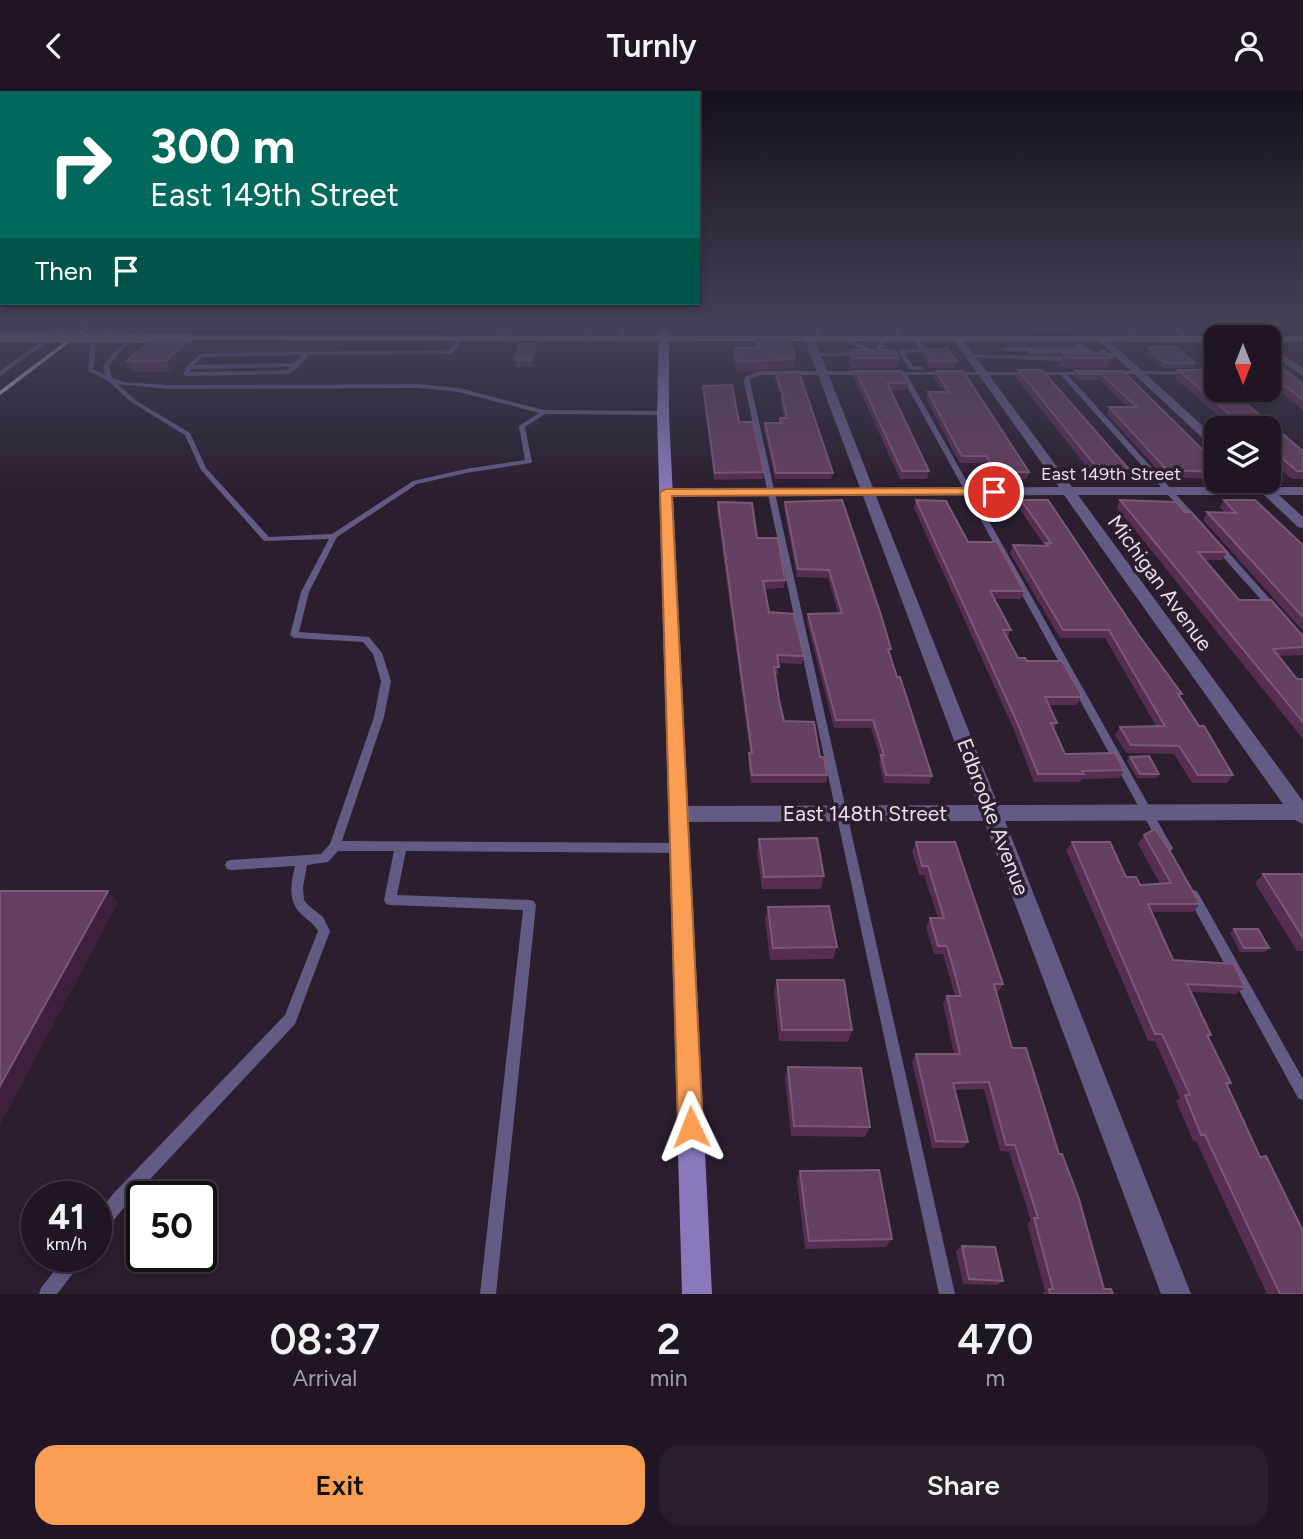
<!DOCTYPE html>
<style>
:root{--surface:#201623;--page:#281f2b;--text:#f1f3f6;--muted:#a29fa6;--line:#3d3541;--accent:#fc9d54}
body{margin:0;font-family:Figtree,sans-serif;background:var(--page);color:var(--text);height:100vh;display:flex;flex-direction:column;font-size:26px;white-space:nowrap}
*{box-sizing:border-box;margin:0}
p{font-size:23px;color:var(--muted)}
.icon{flex:none;width:38px;height:38px;fill:none;stroke:currentColor;stroke-width:2;stroke-linecap:round;stroke-linejoin:round}
.map{position:relative;height:1203px;overflow:hidden}
.side{display:flex;flex-direction:column;background:var(--surface);flex:1}
.side>*{flex:none}
.banner{position:absolute;left:0px;top:0px;width:700px;height:214px;box-shadow:0 4px 10px #0003,0 0 0 2px var(--line);background:#00695c;color:#fff;overflow:hidden}
.needle{width:46px;rotate:180deg}
.tools{position:absolute;left:1204px;top:234px;display:grid;gap:14px}
.tools a{display:grid;place-items:center;width:77px;height:77px;border-radius:14px;background:var(--surface);box-shadow:0 4px 10px #0003,0 0 0 2px var(--line);font-size:35px}
.speed{position:absolute;left:21px;top:1090px;display:flex;gap:14px;font-size:35px;font-weight:700;text-align:center}
.speed>*{display:grid;place-content:center;width:91px;height:91px;border-radius:50%;background:var(--surface);box-shadow:0 4px 10px #0003,0 0 0 2px var(--line);line-height:1}
.speed small{font-size:18px;font-weight:400}
.speed .limit{border:4px solid #111;border-radius:10px;background:#fff;color:#111}
.pin{position:absolute;display:grid;place-items:center;width:60px;height:60px;color:#fff;margin:-30px;border:4px solid #fff;border-radius:50%;box-shadow:0 2px 7px #0007}
.me{position:absolute;width:77px;margin:-38px;rotate:358deg;stroke-linejoin:round;filter:drop-shadow(0 0 5px #0008)}
.turn{display:flex;align-items:center;gap:24px;height:147px;padding:0 35px;font-size:32px}
.turn .icon{width:91px;height:91px;stroke-width:2.5}
.turn b{display:block;font-size:49px;line-height:60px}
.then{display:flex;align-items:center;height:66px;padding:0 35px;background:#0003;gap:14px;font-size:26px}
.eta{display:flex;justify-content:space-evenly;align-items:center;height:119px;text-align:center}
.eta b{font-size:42px;font-weight:600;line-height:49px}
.button{display:flex;gap:14px;margin-top:auto;padding:14px 35px}
.button a{flex:1;height:80px;border-radius:21px;background:var(--accent);color:#111;font-size:28px;font-weight:600;line-height:80px;text-align:center}
.button a+a{background:var(--page);color:var(--text)}
header{display:flex;justify-content:space-between;align-items:center;height:91px;padding:0 35px;background:var(--surface);font-size:32px;font-weight:600}
.map>svg:first-child{display:block}
.lines{fill:none;stroke-linecap:round;stroke-linejoin:round}
.lane{fill:#645b84;fill-rule:evenodd}
.street{fill:#645b84;fill-rule:evenodd}
.secondary{fill:#8979bb;fill-rule:evenodd}
.primary{fill:#a591e5;fill-rule:evenodd}
.rail{stroke:#c3bac7;stroke-width:3.5}
.primary-bridge{stroke:#a591e5;stroke-width:10}
.wall{fill:#572d50}
.shaded-wall{fill:#3e1f3c}
.building{fill:#664060;stroke:#7a5976;stroke-width:2}
.route{fill:#fc9d54;stroke:#a46637;stroke-width:2}
.labels{text-anchor:middle;stroke-width:7;stroke-linejoin:round;paint-order:stroke}
.far-street-label{font-size:18px;fill:#e7dfeb;stroke:#2a1e2f}
.street-label{font-size:21px;fill:#e7dfeb;stroke:#2a1e2f}
</style>
<header><svg class="icon" aria-label="back" viewBox="0 0 24 24"><path d="M15 5l-7 7 7 7"/></svg>Turnly<svg class="icon" aria-label="person" viewBox="0 0 24 24"><circle cx="12" cy="8" r="4"/><path d="M4 21q1-7 8-7t8 7"/></svg></header>
<div class="map">
<svg width="1303" height="1203" viewBox="0 0 1303 1203">
<rect width="100%" height="100%" fill="#2a1e2f"/>
<g class="lines">
<path class="lane" d="M62,236H68L0,285V280Z
M106,236H112L96,255L93,278L105,284L103,275L117,258L145,236H151L121,260L109,275L112,287L124,291L167,294L419,293L459,297L544,319L663,320L666,322L663,324L545,323L525,336L532,371L531,372L466,382L417,393L337,446L309,501L299,541L369,546L382,562L391,590L384,626L342,750L679,752L683,754L685,757L683,760L679,762L406,760L397,804L530,809L534,810L536,814L496,1203H480L523,819L390,814L386,813L384,809L394,760H338L328,771L307,774L303,796L304,809L309,815L323,826L330,840L295,933L125,1115L102,1144L96,1146V1125L113,1103L285,924L318,840C314,833 308,829 302,824C287,810 291,792 295,775L231,779L227,778L225,774L227,770L231,769L321,763L330,753L374,626L381,590L373,563L363,551L294,547L290,544L301,501L329,448L264,450L201,379L185,344L131,311L107,289L88,280L90,255ZM118,293L167,298L419,297L459,301L539,322L519,335L525,369L466,378L413,390L332,443L269,446L206,377L190,342L135,309Z
M587,236H593L588,249L585,251L582,249Z
M620,236H625V249L622,251L619,249Z
M812,236H816L822,250H818Z
M893,236H897L904,249H900Z
M939,236H1075L1078,238L1075,240L942,238Z
M1122,236H1127L1139,247V249H1135Z
M1171,236H1177L1193,248L1188,249Z
M460,246L463,248L453,262L451,263L309,264L300,273V275L289,283L186,285L183,283L187,275L202,262L449,259ZM302,264L294,272L194,274L203,266ZM291,276L287,279L190,281L191,278Z
M916,246L918,247L926,260L925,261L905,262L913,275L924,276V278L922,279L909,278L898,260L901,258H919L913,248Z
M846,248H850L875,260L882,248L887,249L879,263L876,265L846,250Z
M1078,252L1098,262L1121,263L1124,265L1121,267L1097,266L1084,260H1003L1000,258L1003,256H1078L1075,254Z
M816,262L862,261L865,263L862,265H814V263Z
M970,263L1074,266L1077,268L1074,270H1061L968,266L967,265Z
M760,280H868L871,282L868,284H761L750,288V291L955,1203H939L744,291L745,286Z
M1114,280H1216V284L1112,283V281Z
M888,281H1090V283L1088,284H1068L1200,430L1196,432H1193L1061,284H907L1171,754L1173,757L1171,760L1167,762L1163,760L901,284H890L887,282Z
M1214,452H1220L1278,517L1279,519L1278,521H1272L1214,456Z
M1193,799L1197,800L1303,988V1009L1298,1007L1189,808L1187,804L1189,800Z
M65,1166H83L81,1172L57,1203H39L41,1197Z"/>
<path class="street" d="M504,236H514L510,248L505,251L500,248Z
M958,245L961,246L1072,396H1303V404H1279L1303,426V437L1298,436L1264,404H1078L1303,710V733L1295,729L1005,730L1191,1203H1161L984,730L679,731L672,729L669,723L672,717L679,715L978,714L863,405H666L659,401L666,397H860L805,249L810,246L815,249L873,397L1059,396L953,248ZM1064,404L1283,713L998,714L876,405Z
M1099,246H1105L1216,347V357L1212,356L1099,250Z
M1269,255L1303,277V285L1269,262Z"/>
<path class="secondary" d="M664,237L669,240V324L712,1203H682L657,324L659,240Z"/>
<path class="primary" d="M189,244L1216,245L1220,247H1216V251L186,249V245Z
M1303,244V250L1269,251V247H1265Z"/>
<path class="rail" d="M0,302L87,236"/>
<path class="primary-bridge" d="M0,246L189,247"/>
</g>
<path class="wall" d="M1130,236H1157L1151,242H1138Z
M1290,236H1303V242H1298Z
M755,248L795,268L794,277L737,281L733,267L734,257H755Z
M186,250L190,261L170,281H132L127,270Z
M536,253L537,260L532,276H516L515,269Z
M1213,253H1216V264L1210,259Z
M1148,256L1195,272L1192,277H1162L1145,262Z
M923,258L957,270L955,277H929L921,265Z
M850,259L899,267L896,277H851L848,270Z
M1029,259L1086,260V262L1111,267L1107,277H1063L1059,273L1063,264H1029L1028,263Z
M1269,267L1303,293V319L1282,302H1274L1269,298Z
M1018,279L1128,377L1125,386H1095L1016,287Z
M1178,279H1206L1216,288V299H1230L1303,360V388H1292L1269,368V338H1234L1175,287Z
M856,280L908,292L906,299H891L929,380L927,388H900L854,287Z
M936,280L1029,381L1027,388H994L983,372H960L953,360L926,307L928,301H943L934,287Z
M1076,280H1123L1216,372V388L1164,386L1107,323L1109,316H1128L1099,289H1076L1074,287Z
M775,281L833,382L831,388H775L764,338L765,332H779L780,327H784L781,313L782,308L775,287Z
M703,295L739,331L764,381L763,388L714,389L703,301Z
M916,409L968,451L1024,500L1021,508H994L1011,539L1007,547L1018,567L1027,570L1081,606L1077,614H1049L1057,632L1054,638L1065,663L1124,679L1120,687L1082,688L1080,691H1034L1014,639L914,417Z
M1021,409L1138,543L1182,603L1180,605L1199,635L1233,684L1227,692H1192L1174,663L1126,662L1115,644L1120,636L1156,635L1105,547H1060L1010,462L1013,454L1045,455L1019,417Z
M1120,409L1185,421L1227,461L1222,469H1205L1239,509L1303,545V564L1279,565L1297,588H1303V648L1117,417Z
M1224,409L1303,454V540L1203,429L1207,421L1225,422L1220,416Z
M718,411L757,447L785,489L784,497L764,498L769,521L804,565L802,573L778,572V584H775L779,609L784,630L820,666L827,684L826,692H751L748,671L750,662L717,419Z
M785,411L891,558L889,563L932,685L929,693L884,692L879,672L880,667L871,637H834L807,531L808,523L838,522L828,487L797,486L784,418Z
M1130,666L1159,683L1156,687H1137L1127,670Z
M1144,744L1200,813L1193,821H1151L1173,869L1245,896L1236,903L1191,901L1211,944L1208,947L1231,992L1227,995L1303,1203H1267L1196,1050H1193L1176,1010L1180,1007L1155,950H1148L1066,759L1072,751L1140,794L1160,793L1138,753Z
M759,748L824,785L821,798H762L757,761Z
M916,751L1003,893L998,901L996,900L1012,957L1059,1063L1104,1198L1113,1203H1042L1045,1200L1027,1132L1031,1130L1009,1061L1000,1060L984,998L955,999L968,1051L963,1057H932L912,971L916,963H954L943,912L947,905H955L943,863H934L926,836L930,827H938L924,784H919L912,760Z
M1263,783H1303V860H1297L1255,792Z
M768,816L837,856L833,868L770,869L765,829Z
M1234,838L1269,857L1265,861H1240L1230,842Z
M777,889L852,939L848,951L779,950L774,901Z
M788,976L870,1036L865,1046L791,1045L785,986Z
M800,1080L892,1148L886,1156L805,1158L797,1089Z
M962,1155L1003,1190L997,1194L963,1193L956,1160Z"/>
<path class="shaded-wall" d="M186,250L190,261L170,281L166,270Z
M536,253L537,260L532,276L531,269Z
M108,800L118,812L0,1034V995Z"/>
<path class="building" d="M755,248H790L795,268L737,271L734,257H758Z
M149,250H186L166,270H127Z
M520,253H536L531,269H515Z
M946,256L957,270H930L923,258H941Z
M1148,256H1176L1195,272H1164Z
M850,259H894L899,267H853Z
M1029,259L1086,260L1030,261Z
M1103,259L1111,267H1067L1063,262H1098Z
M1269,267L1303,293V309L1285,295H1278L1269,289Z
M1018,279H1042L1128,377L1098,378Z
M1178,279H1206L1216,288V299H1230L1303,360V380H1297L1269,356V338H1247Z
M856,280H901L908,292H887L929,380H902Z
M936,280H963L1029,381H996L986,365H962L955,353L928,301H949Z
M1076,280H1123L1216,372V381L1167,379L1109,316H1137L1101,283H1079Z
M775,281H799L833,382H776L765,332H781L780,327H787L782,307H784Z
M732,294L739,331H753L764,381L715,382L703,295Z
M842,409L881,524L891,558H888L897,586H900L932,685L886,684L881,664H884L873,629H836L808,523L842,522L829,479L798,478L785,411Z
M916,409L946,410L968,451H997L1024,500H990L1011,539H1003L1018,567H1025L1027,570H1062L1081,603V606H1045L1057,632H1051L1065,663L1115,662L1124,679L1082,680L1084,683H1038L1017,631Z
M1021,409H1048L1138,543L1182,603H1178L1199,635H1204L1233,684H1198L1179,655L1131,654L1120,636L1165,635L1109,539H1063L1013,454L1048,455L1046,452H1051Z
M1120,409L1176,411L1185,421H1191L1227,461H1198L1239,509H1271L1303,545V556L1273,558L1297,588H1303V631Z
M1224,409H1255L1303,454V526L1207,421L1236,422Z
M718,411L752,412L757,447H778L785,489L763,490L769,521L794,523L804,565L777,564L779,576H774L779,609L784,630L814,631L820,666H824L827,684H752L749,662H752Z
M1149,665L1159,683H1140L1130,666Z
M1155,738L1167,755L1200,813H1148L1173,869L1234,873L1245,896L1187,893L1211,944H1207L1231,992H1226L1260,1066L1266,1065L1303,1140V1203H1280L1205,1044H1201L1185,1004H1190L1162,943H1155L1072,751H1110L1126,786H1136L1140,794L1171,792L1144,744Z
M817,747L824,785L764,786L759,748Z
M916,751H955L1003,893H994L1012,957H1026L1059,1063H1062L1079,1108L1104,1198H1111L1113,1203H1050L1049,1198H1053L1034,1127H1038L1015,1054H1006L989,991L953,992L968,1051L936,1050L916,963H960L947,905H961L947,855H938L930,827H944L928,775H922Z
M1263,783H1303V847Z
M0,800H108L0,995Z
M829,815L837,856L773,857L768,816Z
M1234,838H1258L1269,857H1244Z
M777,889H844L852,939H782Z
M788,976L861,977L870,1036L794,1035Z
M879,1079L892,1148L809,1150L800,1080Z
M962,1155L995,1156L1003,1190L969,1188Z"/>
<linearGradient id="sky" x2="0" y2="1"><stop stop-color="#17101a"/><stop offset="0.58" stop-color="#444158"/><stop offset="1" stop-color="#444158" stop-opacity="0"/></linearGradient>
<rect width="1303" height="404" fill="url(#sky)"/>
<path class="route" d="M994,397L998,398V403L672,405L703,1036L699,1044L691,1048L682,1044L678,1036L660,401L666,398Z"/>
<g class="labels">
<g class="far-street-label">
<text x="1111" y="389">East 149th Street</text>
</g>
<g class="street-label">
<text transform="translate(1160 492) rotate(54)" y="7">Michigan Avenue</text>
<text x="865" y="730">East 148th Street</text>
<text transform="translate(993 726) rotate(69)" y="7">Edbrooke Avenue</text>
</g>
</g>
</svg>
<div class="tools">
<a><svg class="needle" viewBox="-14 -14 28 28"><path d="M0-13l5 13h-10z" fill="#e53935"/><path d="M0 13l5-13h-10z" fill="#a29fa6"/></svg></a>
<a><svg class="icon" aria-label="layers" viewBox="0 0 24 24"><path d="M12 4l9 5-9 5-9-5zM3 14l9 5 9-5"/></svg></a>
</div>
<div class="speed"><div>41<small>km/h</small></div><div class="limit">50</div></div>
<div class="pin" style="left:994px;top:401px;background:#d93025"><svg class="icon" aria-label="arrive" viewBox="0 0 24 24"><path d="M6 21V4h12l-3 4 3 4H6"/></svg></div>
<svg class="me" style="left:691px;top:1036px" viewBox="-20 -20 40 40"><path d="M0-17L14 15 0 8-14 15z" fill="#fc9d54" stroke="#fff" stroke-width="4"/></svg>
<div class="banner">
<div class="turn"><svg class="icon" aria-label="right" viewBox="0 0 24 24"><path d="M7 20v-9h11M14 6l5 5-5 5"/></svg><div><b>300 m</b>East 149th Street</div></div>
<div class="then">Then<svg class="icon" aria-label="arrive" viewBox="0 0 24 24"><path d="M6 21V4h12l-3 4 3 4H6"/></svg></div>
</div>
</div>
<section class="side">
<div class="eta">
<div><b>08:37</b><p>Arrival</p></div>
<div><b>2</b><p>min</p></div>
<div><b>470</b><p>m</p></div>
</div>
<div class="button"><a>Exit</a><a>Share</a></div>
</section>
